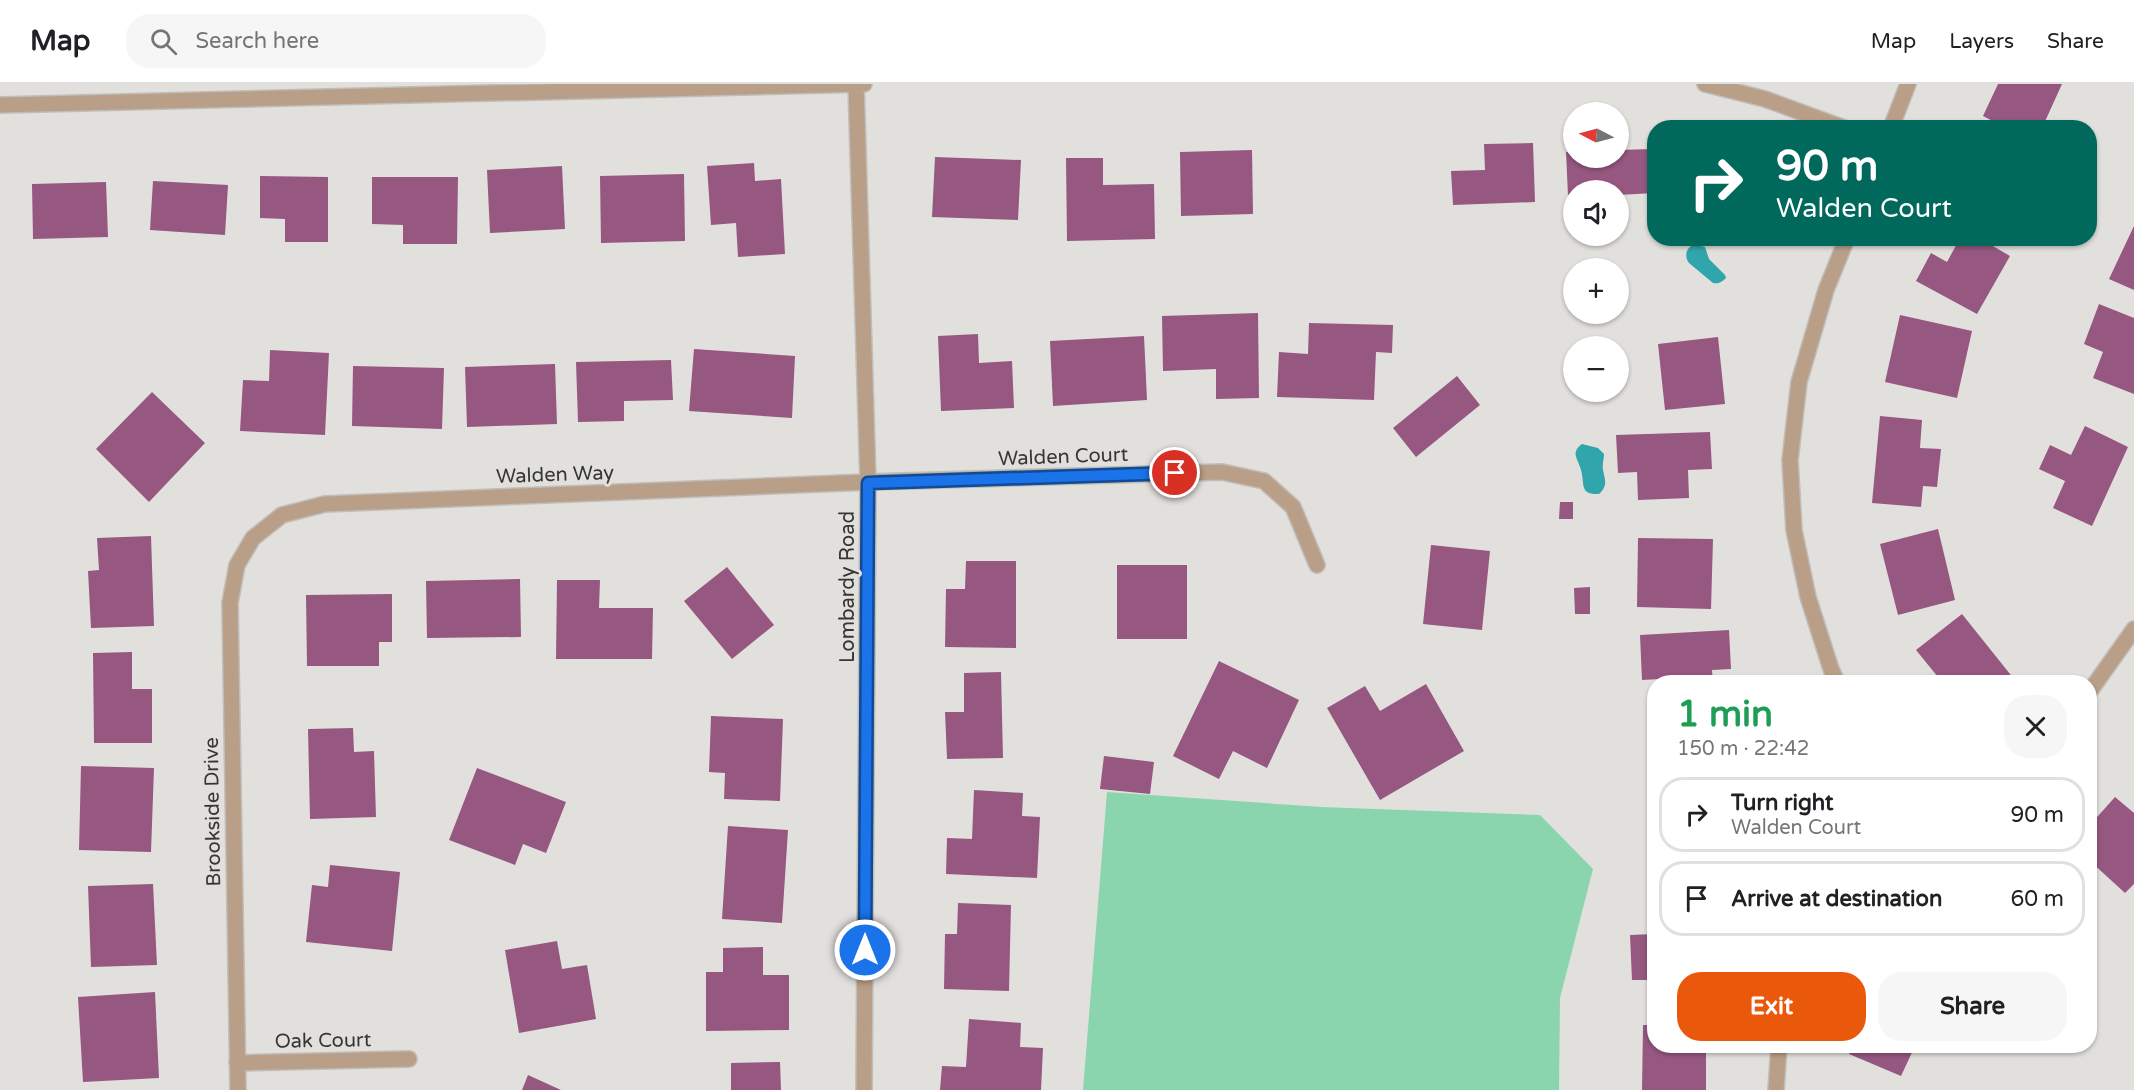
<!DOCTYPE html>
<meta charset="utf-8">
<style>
:root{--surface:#fff;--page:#f6f6f6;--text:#202124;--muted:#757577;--line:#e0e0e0;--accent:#ea580c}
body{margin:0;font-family:"Varela Round",sans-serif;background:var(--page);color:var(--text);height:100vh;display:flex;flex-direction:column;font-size:22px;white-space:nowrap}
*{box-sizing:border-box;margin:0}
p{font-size:20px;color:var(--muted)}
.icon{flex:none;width:33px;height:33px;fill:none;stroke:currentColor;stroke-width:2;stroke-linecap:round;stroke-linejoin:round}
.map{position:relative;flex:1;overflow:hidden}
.details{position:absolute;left:1647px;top:591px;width:450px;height:378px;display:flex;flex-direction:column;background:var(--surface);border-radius:24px;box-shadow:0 2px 4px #0004}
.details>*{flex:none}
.guide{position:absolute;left:1647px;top:36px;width:450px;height:126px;border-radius:24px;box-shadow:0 2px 4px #0004;background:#00695c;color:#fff;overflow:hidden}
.needle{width:39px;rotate:276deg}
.fabs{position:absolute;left:1563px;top:18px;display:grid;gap:12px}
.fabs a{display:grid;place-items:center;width:66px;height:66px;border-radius:50%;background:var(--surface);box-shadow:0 2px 4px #0004;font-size:30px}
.pin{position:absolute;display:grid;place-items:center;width:51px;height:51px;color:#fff;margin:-26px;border:3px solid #fff;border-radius:50%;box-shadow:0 2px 6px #0007}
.me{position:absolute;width:66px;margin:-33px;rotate:0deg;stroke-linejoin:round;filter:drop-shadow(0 0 4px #0008)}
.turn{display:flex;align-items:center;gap:21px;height:126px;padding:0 30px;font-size:27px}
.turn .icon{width:78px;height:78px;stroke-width:2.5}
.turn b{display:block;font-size:42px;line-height:51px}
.round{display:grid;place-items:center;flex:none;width:63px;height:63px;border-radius:24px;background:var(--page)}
.overview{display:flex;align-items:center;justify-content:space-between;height:102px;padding:0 30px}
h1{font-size:36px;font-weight:800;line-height:45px;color:#1e9e55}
.action{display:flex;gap:12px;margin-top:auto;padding:12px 30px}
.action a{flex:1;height:69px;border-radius:24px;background:var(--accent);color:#fff;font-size:24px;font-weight:800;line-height:69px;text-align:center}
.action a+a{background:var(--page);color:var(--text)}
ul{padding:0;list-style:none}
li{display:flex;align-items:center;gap:18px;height:75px;margin:0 12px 9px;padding:0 18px;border:3px solid var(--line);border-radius:24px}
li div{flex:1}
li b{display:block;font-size:22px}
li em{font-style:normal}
header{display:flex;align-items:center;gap:36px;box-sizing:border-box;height:84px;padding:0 30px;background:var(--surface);border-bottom:2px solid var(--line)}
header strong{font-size:28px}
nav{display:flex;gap:33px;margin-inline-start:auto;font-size:21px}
.search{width:420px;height:54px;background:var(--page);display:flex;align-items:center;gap:15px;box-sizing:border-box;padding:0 21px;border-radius:24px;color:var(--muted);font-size:22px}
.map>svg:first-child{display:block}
.green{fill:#8ad5ae}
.water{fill:#30a5ab}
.building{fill:#965781}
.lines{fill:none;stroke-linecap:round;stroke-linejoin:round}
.minor-casing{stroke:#c0bebb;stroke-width:18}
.minor{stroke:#ba9f88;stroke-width:15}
.route-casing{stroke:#114b97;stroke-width:15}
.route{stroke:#1a73e8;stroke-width:10}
.labels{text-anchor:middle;stroke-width:6;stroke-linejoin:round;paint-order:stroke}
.street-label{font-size:20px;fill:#363634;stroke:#e2e0dd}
</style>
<header>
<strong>Map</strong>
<div class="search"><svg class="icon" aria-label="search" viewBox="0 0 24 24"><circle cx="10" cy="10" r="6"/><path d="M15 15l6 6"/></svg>Search here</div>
<nav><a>Map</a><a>Layers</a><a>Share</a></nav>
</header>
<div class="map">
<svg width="2134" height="1006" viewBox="0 0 2134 1006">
<rect width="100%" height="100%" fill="#e2e0dd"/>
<path class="green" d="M1107,708L1321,723L1540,731L1593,785L1560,914L1559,1006H1083Z"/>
<path class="water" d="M1694,160L1705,163L1709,175L1725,191L1726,194C1722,198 1719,200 1713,199L1689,179C1684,172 1686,164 1694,160Z
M1582,360L1598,364L1604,370C1604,375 1602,381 1603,386C1605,396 1608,402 1599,410C1579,411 1585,400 1581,386C1578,375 1570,369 1582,360Z"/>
<path class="building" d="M1998,0H2062L2042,44H2006L1983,32Z
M1533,59L1535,118L1453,121L1451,87L1485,86L1484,60Z
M1654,65V109L1618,111V106H1574V112H1568L1566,68H1574V74H1618V66Z
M1252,66L1253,130L1181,132L1180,68Z
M935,73L1021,76L1018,136L932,133Z
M1066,74H1103V101L1154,100L1155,155L1067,157Z
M754,79L755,97L781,95L785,170L738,173L736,139L711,141L707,82Z
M562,82L565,145L490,149L487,86Z
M684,90L685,157L601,159L600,92Z
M260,92L328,93V158H285V135L260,134Z
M372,93H458L457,160H403V141L372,140Z
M153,97L228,101L225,151L150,146Z
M106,98L108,153L33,155L32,100Z
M2134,142V206L2109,195Z
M1960,154H1979L2010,172L1977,230L1916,197L1931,169L1947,178Z
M2099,220L2134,234V310L2093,294L2103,268L2084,260Z
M1258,229L1259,314L1216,315V285L1163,287L1162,232Z
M1900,231L1972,247L1957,314L1885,298Z
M1309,239L1393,241L1392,269L1376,268L1374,316L1277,313L1279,268L1308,270Z
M978,250L979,279L1012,277L1014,324L941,327L938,252Z
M1144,252L1147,316L1053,322L1050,257Z
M1718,253L1725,320L1665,326L1658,260Z
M694,265L795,272L792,334L689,327Z
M270,266L329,269L325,351L240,347L243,296L269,297Z
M671,276L673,316L624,317V337L578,338L576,278Z
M555,280L557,340L467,343L465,283Z
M353,282L444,284L442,345L352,342Z
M1457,292L1480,321L1416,373L1393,344Z
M152,308L205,359L149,418L96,365Z
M1880,332L1922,336L1920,364L1941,365L1937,403L1923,402L1921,423L1872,419Z
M2085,342L2128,363L2092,442L2053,424L2065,397L2039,385L2050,361L2071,371Z
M1710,348L1712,385L1688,386L1689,414L1638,416L1637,388L1618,389L1616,351Z
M1560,418H1573V435H1559Z
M1938,445L1955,516L1898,531L1880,460Z
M151,452L154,542L91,544L88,487L99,486L97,454Z
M1638,454L1713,455L1711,525L1637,523Z
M1431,461L1490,467L1482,546L1423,540Z
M966,477H1016V564L945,563L946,505H965Z
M1117,481H1187V555H1117Z
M727,483L774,541L732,575L684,517Z
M520,495L521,553L427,554L426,497Z
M557,496H600L599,524H653L652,575H556Z
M1590,503V530H1575L1574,504Z
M392,510V558H379V582H307L306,511Z
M1962,530L2014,595L2010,598H1942L1916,566Z
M1729,546L1731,585L1712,586L1713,598H1660V595L1642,596L1640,551Z
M132,568V605H152V659H94L93,569Z
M1219,577L1299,616L1267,684L1233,667L1219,695L1173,672Z
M1001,588L1003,674L947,675L945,628H964V589Z
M1426,600L1464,667L1380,716L1327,624L1365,602L1380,627Z
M711,632L783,635L780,717L724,715L725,689L709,688Z
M353,644L354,668L374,667L376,733L310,735L308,645Z
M1104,672L1154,678L1150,710L1100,705Z
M81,682L154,684L151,768L79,766Z
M477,684L566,718L546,769L523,760L515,781L449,756Z
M974,706L1023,709L1022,732L1040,733L1037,794L946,790L947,754L972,755Z
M2115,713L2134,729V800L2125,809L2090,777V741Z
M728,742L788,746L782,839L722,835Z
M330,781L400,788L392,867L306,858L312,801L328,803Z
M153,800L157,881L91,883L88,802Z
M958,819L1011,821L1009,907L944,905L945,850H957Z
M1654,850V896H1632L1630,851Z
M557,857L562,885L587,881L596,935L519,949L505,866Z
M763,863V891H789V946L706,947V888H723V864Z
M155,908L159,994L83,998L78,913Z
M969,935L1021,939L1020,963L1043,964L1041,1006H940L942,982L966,983Z
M1643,941H1654V962H1706V1006H1642Z
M1853,962H1915L1901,992L1849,970Z
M780,978L781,1006H731V979Z
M528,991L561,1006H522Z"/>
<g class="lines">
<defs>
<path id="minor" d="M856,0L868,398L864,1006
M1705,0L1765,15L1844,44
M0,21L864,0
M1891,44L1908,0
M1837,598L1831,585L1808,513L1794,446L1790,376L1799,298L1826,206L1847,154
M2090,607L2134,545
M237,979L409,975
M238,1006L230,519L237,481L253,454L282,431L325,420L868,398L1222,388L1264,397L1293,423L1317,481
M1776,1006L1779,962"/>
</defs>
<use href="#minor" class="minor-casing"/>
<use href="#minor" class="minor"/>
</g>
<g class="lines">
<defs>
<path id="route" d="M865,866L868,399L1175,389"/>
</defs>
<use href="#route" class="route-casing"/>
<use href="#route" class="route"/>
</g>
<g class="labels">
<g class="street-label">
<text transform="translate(1063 372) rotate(-2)" y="7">Walden Court</text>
<text transform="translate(555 390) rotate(-2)" y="7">Walden Way</text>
<text transform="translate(847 503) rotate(-90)" y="7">Lombardy Road</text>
<text transform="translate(212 728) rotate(-91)" y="7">Brookside Drive</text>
<text transform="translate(323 956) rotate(-1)" y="7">Oak Court</text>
</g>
</g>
</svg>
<div class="fabs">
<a><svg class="needle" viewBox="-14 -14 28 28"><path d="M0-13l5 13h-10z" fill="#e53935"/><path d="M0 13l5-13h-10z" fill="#757577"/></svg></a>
<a><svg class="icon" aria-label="sound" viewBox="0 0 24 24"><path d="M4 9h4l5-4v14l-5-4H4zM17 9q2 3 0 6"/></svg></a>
<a>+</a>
<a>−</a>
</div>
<div class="pin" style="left:1175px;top:389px;background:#d93025"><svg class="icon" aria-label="arrive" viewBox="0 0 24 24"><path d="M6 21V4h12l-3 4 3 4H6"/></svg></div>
<svg class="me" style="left:865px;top:866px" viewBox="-20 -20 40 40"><circle r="17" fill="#1a73e8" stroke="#fff" stroke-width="3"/><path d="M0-11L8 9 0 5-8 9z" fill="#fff"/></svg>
<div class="guide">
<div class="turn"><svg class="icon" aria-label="right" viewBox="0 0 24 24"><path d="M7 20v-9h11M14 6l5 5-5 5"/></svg><div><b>90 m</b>Walden Court</div></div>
</div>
<section class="details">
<div class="overview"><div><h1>1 min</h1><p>150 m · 22:42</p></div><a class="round"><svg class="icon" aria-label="close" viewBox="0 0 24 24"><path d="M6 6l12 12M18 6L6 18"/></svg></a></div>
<ul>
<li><svg class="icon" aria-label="right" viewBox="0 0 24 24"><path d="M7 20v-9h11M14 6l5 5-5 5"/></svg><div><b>Turn right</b><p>Walden Court</p></div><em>90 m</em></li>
<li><svg class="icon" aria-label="arrive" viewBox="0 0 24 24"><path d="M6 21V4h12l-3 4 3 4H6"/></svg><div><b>Arrive at destination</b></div><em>60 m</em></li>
</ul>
<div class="action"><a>Exit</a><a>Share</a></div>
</section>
</div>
